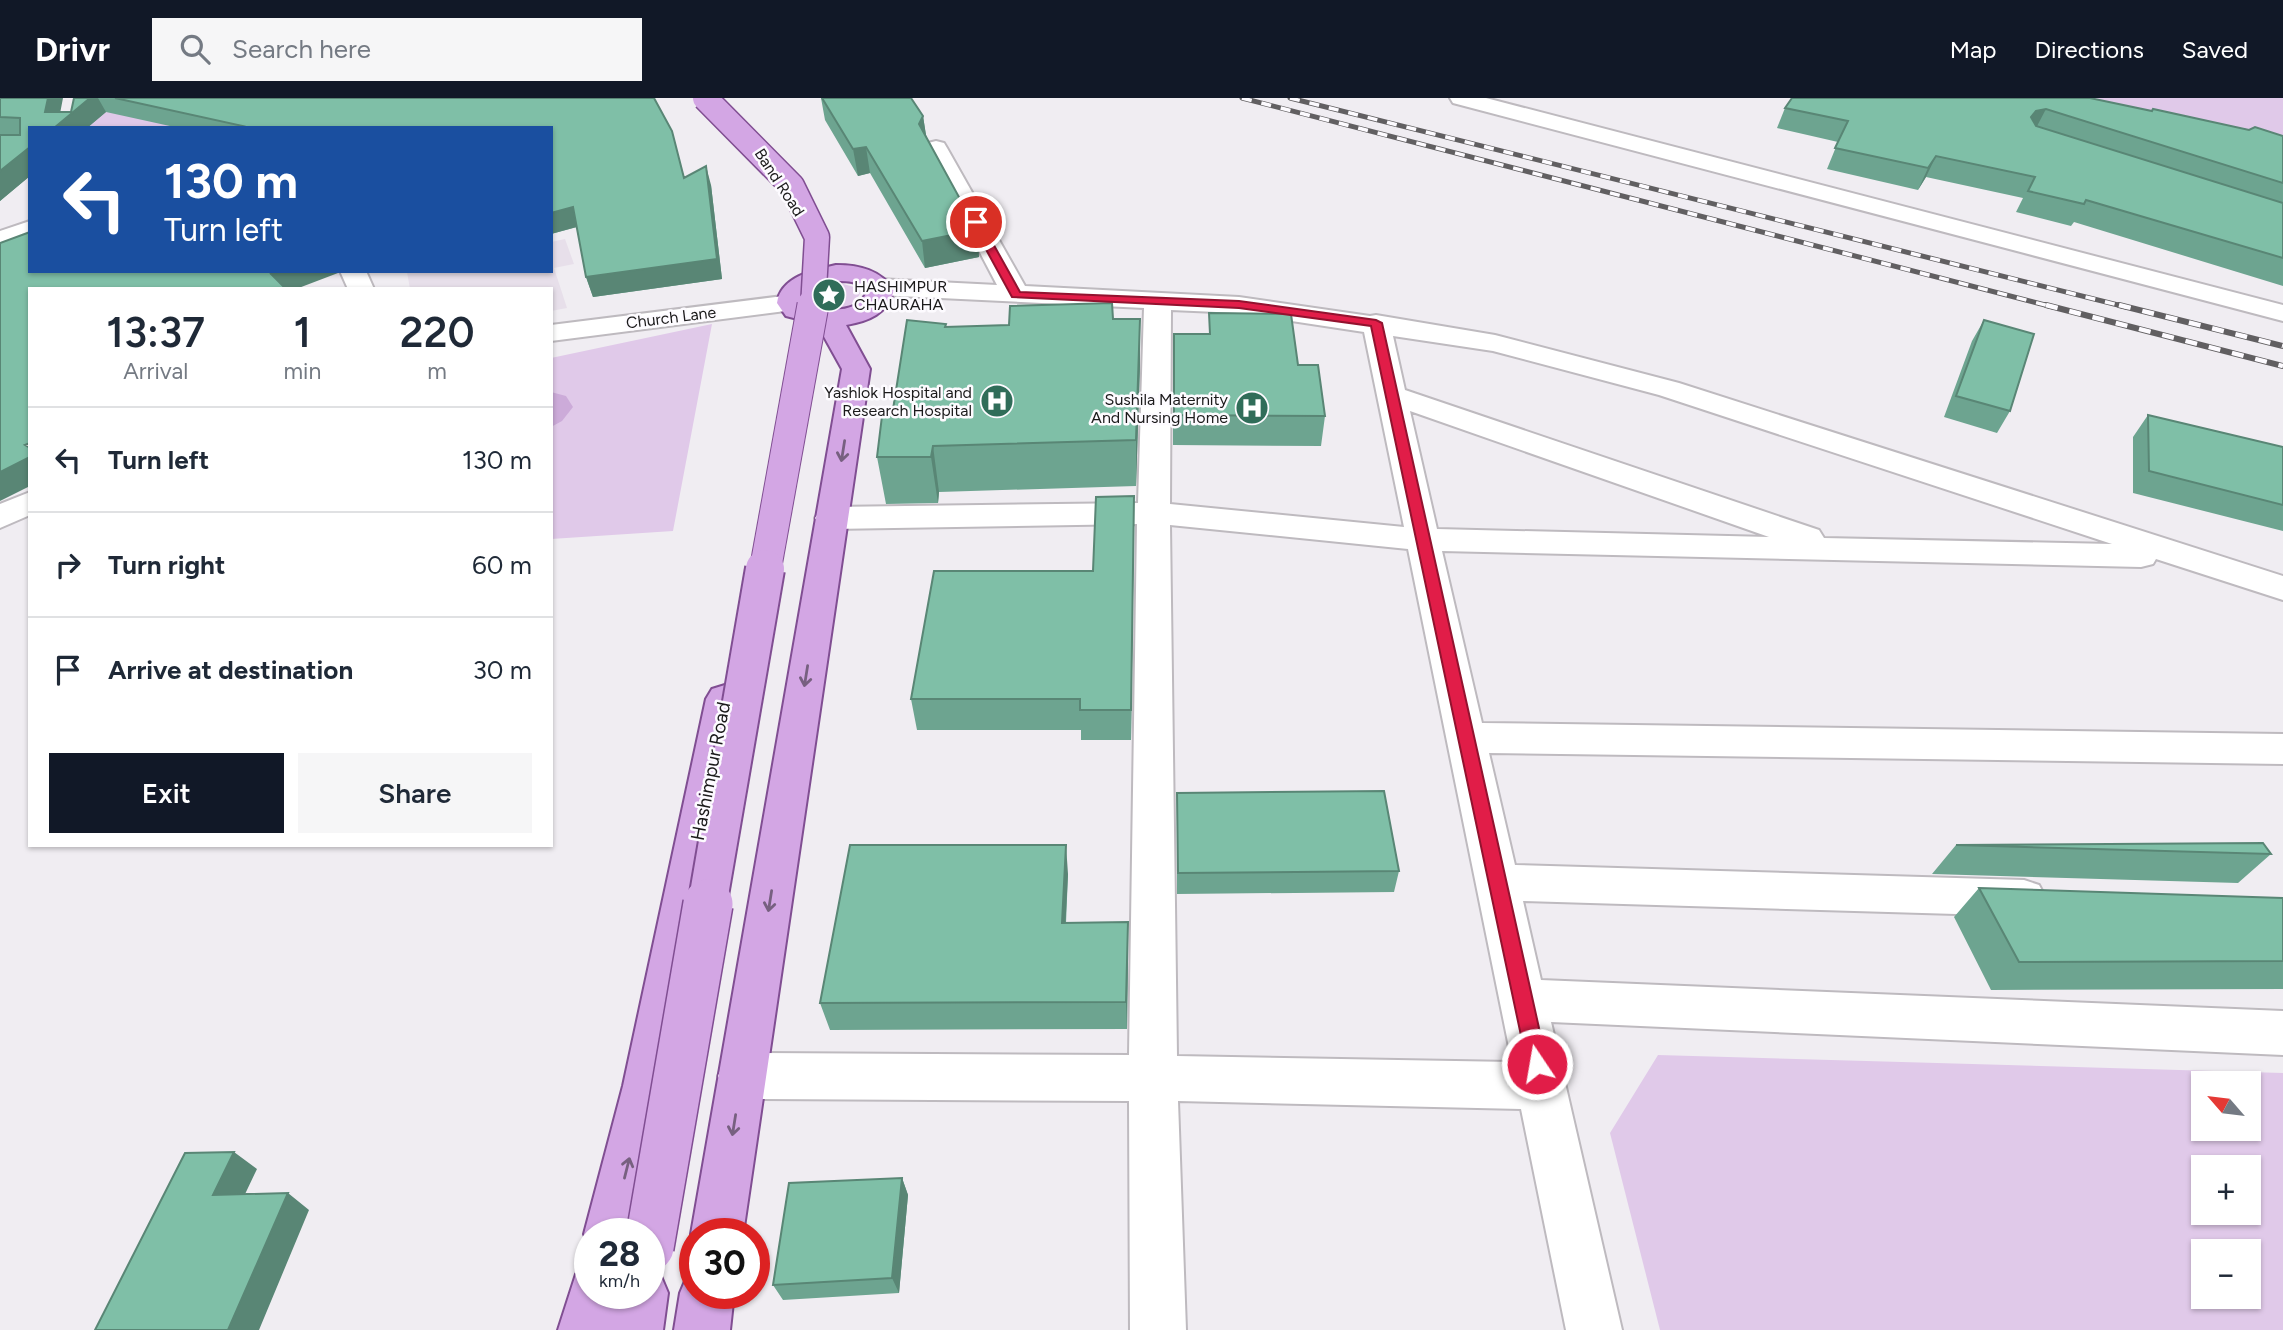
<!DOCTYPE html>
<meta charset="utf-8">
<style>
:root{--surface:#fff;--page:#f6f6f7;--text:#1f2937;--muted:#747a83;--line:#e0e1e3;--accent:#111827}
body{margin:0;font-family:Figtree,sans-serif;background:var(--page);color:var(--text);height:100vh;display:flex;flex-direction:column;font-size:26px;white-space:nowrap}
*{box-sizing:border-box;margin:0}
p{font-size:23px;color:var(--muted)}
.icon{flex:none;width:38px;height:38px;fill:none;stroke:currentColor;stroke-width:2;stroke-linecap:round;stroke-linejoin:round}
.map{position:relative;flex:1;overflow:hidden}
.sheet{position:absolute;left:28px;top:189px;width:525px;height:560px;display:flex;flex-direction:column;background:var(--surface);border-radius:0px;box-shadow:0 2px 5px #0004}
.sheet>*{flex:none}
.hud{position:absolute;left:28px;top:28px;width:525px;height:147px;border-radius:0px;box-shadow:0 2px 5px #0004;background:#1a4fa0;color:#fff;overflow:hidden}
.needle{width:46px;rotate:298deg}
.controls{position:absolute;left:2191px;top:973px;display:grid;gap:14px}
.controls a{display:grid;place-items:center;width:70px;height:70px;border-radius:0px;background:var(--surface);box-shadow:0 2px 5px #0004;font-size:35px}
.speed{position:absolute;left:574px;top:1120px;display:flex;gap:14px;font-size:35px;font-weight:700;text-align:center}
.speed>*{display:grid;place-content:center;width:91px;height:91px;border-radius:50%;background:var(--surface);box-shadow:0 2px 5px #0004;line-height:1}
.speed small{font-size:18px;font-weight:400}
.speed .limit{border:10px solid #d22;background:#fff;color:#111}
.pin{position:absolute;display:grid;place-items:center;width:60px;height:60px;color:#fff;margin:-30px;border:4px solid #fff;border-radius:50%;box-shadow:0 2px 7px #0007}
.me{position:absolute;width:77px;margin:-38px;rotate:348deg;stroke-linejoin:round;filter:drop-shadow(0 0 5px #0008)}
.turn{display:flex;align-items:center;gap:24px;height:147px;padding:0 21px;font-size:32px}
.turn .icon{width:91px;height:91px;stroke-width:2.5}
.turn b{display:block;font-size:49px;line-height:60px}
.eta{display:flex;justify-content:space-evenly;align-items:center;height:119px;text-align:center}
.eta b{font-size:42px;font-weight:600;line-height:49px}
.cta{display:flex;gap:14px;margin-top:auto;padding:14px 21px}
.cta a{flex:1;height:80px;border-radius:0px;background:var(--accent);color:#fff;font-size:28px;font-weight:600;line-height:80px;text-align:center}
.cta a+a{background:var(--page);color:var(--text)}
ul{padding:0;list-style:none}
li{display:flex;align-items:center;gap:21px;height:105px;padding:0 21px;border-top:2px solid var(--line)}
li div{flex:1}
li b{display:block;font-size:26px}
li em{font-style:normal}
header{display:flex;align-items:center;gap:42px;box-sizing:border-box;height:98px;padding:0 35px;background:var(--accent);color:#fff}
header strong{font-size:33px}
nav{display:flex;gap:38px;margin-inline-start:auto;font-size:24px}
.search{width:490px;height:63px;background:var(--page);display:flex;align-items:center;gap:18px;box-sizing:border-box;padding:0 24px;border-radius:0px;color:var(--muted);font-size:26px}
.map>svg:first-child{display:block}
.built{fill:#e7dfea}
.green{fill:#e0c9e9;fill-rule:evenodd}
.water{fill:#ccabd9}
.lines{fill:none;stroke-linecap:round;stroke-linejoin:round}
.minor-casing{stroke:#bebabf;stroke-width:4}
.major-casing{stroke:#804e92;stroke-width:4}
.minor{fill:#fff;fill-rule:evenodd}
.major{fill:#d3a6e4;fill-rule:evenodd}
.rail-far1-casing{stroke:#615f61;stroke-width:5}
.rail-casing{stroke:#615f61;stroke-width:6}
.rail-far1{stroke:#fdfbff;stroke-width:3.5;stroke-dasharray:10;stroke-linecap:butt}
.rail{stroke:#fdfbff;stroke-width:4.5;stroke-dasharray:12;stroke-linecap:butt}
.major-bridge-far3-casing{stroke:#804e92;stroke-width:27;stroke-linecap:butt}
.major-bridge-far2-casing{stroke:#804e92;stroke-width:33;stroke-linecap:butt}
.major-bridge-far1-casing{stroke:#804e92;stroke-width:42;stroke-linecap:butt}
.major-bridge-casing{stroke:#804e92;stroke-width:52;stroke-linecap:butt}
.major-bridge-far3{stroke:#d3a6e4;stroke-width:24}
.major-bridge-far2{stroke:#d3a6e4;stroke-width:31}
.major-bridge-far1{stroke:#d3a6e4;stroke-width:38}
.major-bridge{stroke:#d3a6e4;stroke-width:49}
.wall{fill:#6da490}
.shaded-wall{fill:#598675}
.building{fill:#7fbfa7;stroke:#598675;stroke-width:2}
.oneway{stroke:#776080}
.route{fill:#e11d48;stroke:#92132f;stroke-width:2}
.labels{text-anchor:middle;stroke-width:5;stroke-linejoin:round;paint-order:stroke}
.far-street-label{font-size:16px;fill:#1b1a1b;stroke:#fdfbff}
.far-poi-label{font-size:16px;fill:#1b1a1b;stroke:#fdfbff;text-anchor:end}
.street-label{font-size:19px;fill:#1b1a1b;stroke:#fdfbff}
</style>
<header>
<strong>Drivr</strong>
<div class="search"><svg class="icon" aria-label="search" viewBox="0 0 24 24"><circle cx="10" cy="10" r="6"/><path d="M15 15l6 6"/></svg>Search here</div>
<nav><a>Map</a><a>Directions</a><a>Saved</a></nav>
</header>
<div class="map">
<svg width="2283" height="1232" viewBox="0 0 2283 1232">
<rect width="100%" height="100%" fill="#f0edf2"/>
<path class="built" d="M565,141L574,166L554,170L567,210L551,213V191H410L407,174L412,173H551V144Z"/>
<path class="green" d="M91,0L196,30H87Z
M2007,0H2283V54Z
M836,184L858,190L860,195C855,209 840,212 826,212L807,197L826,186Z
M712,226L673,433L551,441V260Z
M1658,957L2283,975V1232H1660L1610,1035ZM2249,985V1031H2203V985ZM2249,1069V1115H2203V1069ZM2249,1153V1199H2203V1153Z"/>
<path class="water" d="M551,294L566,298L573,309L562,323L551,329Z"/>
<g class="lines">
<defs>
<path id="minor" d="M1450,0H1486L2283,207V223L1453,5Z
M936,43L944,45L947,50L1025,188L1239,199L1370,218L1376,217L1495,237L1679,285L2283,478V502L2156,461L2153,466L2141,469L1442,453L1482,625L2283,636V666L1489,655L1515,767L2024,782L2039,787L2046,800L2039,813L2024,818L1523,803L1541,882L2283,913V957L1551,924L1622,1232H1566L1521,1011L1178,1003L1186,1232H1130L1129,1003L742,1001L725,994L718,978L725,962L742,955L1129,957L1137,426L832,431L820,427L815,420L820,413L832,409L1138,405L1144,210L878,197L869,195L865,189L869,183L878,181L997,187L925,50L928,45ZM1171,212L1239,215L1364,234L1404,429L1170,406ZM1393,238L1493,253L1659,297L2112,446L1824,440L1819,432L1405,292ZM1410,313L1769,439L1437,431ZM1170,427L1408,451L1512,964L1177,958Z
M30,123V139L0,150V133Z
M340,173H366L374,191H348Z
M791,197L801,199L805,205L801,211L551,243V227Z
M30,394V417L0,430V406Z"/>
<path id="major" d="M836,167C860,167 880,172 894,192C887,216 869,223 846,227L870,271L743,1136H695V1146L691,1136L842,271L817,226L786,218L777,205C781,178 814,172 836,167ZM836,183C849,183 858,183 867,193C859,217 823,214 805,205L810,195Z
M725,587L738,591L744,601L671,988L637,1136H590V1151L584,1136L623,988L706,601L712,591Z
M590,1170V1195H649V1171L660,1176L668,1195L663,1232H558L576,1176Z
M695,1173V1195H734L730,1232H674L680,1195L688,1176Z"/>
</defs>
<use href="#minor" class="minor-casing"/>
<use href="#major" class="major-casing"/>
<use href="#minor" class="minor"/>
<use href="#major" class="major"/>
<defs>
<path id="rail-far1" d="M1242,0L2053,209
M1290,0L2126,209"/>
<path id="rail" d="M2046,207L2283,268
M2119,207L2283,248"/>
</defs>
<use href="#rail-far1" class="rail-far1-casing"/>
<use href="#rail" class="rail-casing"/>
<use href="#rail-far1" class="rail-far1"/>
<use href="#rail" class="rail"/>
<defs>
<path id="major-bridge-far3" d="M705,0L792,88L817,139L813,209"/>
<path id="major-bridge-far2" d="M765,473L813,207"/>
<path id="major-bridge-far1" d="M707,808L765,471"/>
<path id="major-bridge" d="M649,1149L708,806"/>
</defs>
<use href="#major-bridge-far3" class="major-bridge-far3-casing"/>
<use href="#major-bridge-far2" class="major-bridge-far2-casing"/>
<use href="#major-bridge-far1" class="major-bridge-far1-casing"/>
<use href="#major-bridge" class="major-bridge-casing"/>
<use href="#major-bridge-far3" class="major-bridge-far3"/>
<use href="#major-bridge-far2" class="major-bridge-far2"/>
<use href="#major-bridge-far1" class="major-bridge-far1"/>
<use href="#major-bridge" class="major-bridge"/>
</g>
<path class="wall" d="M0,0L60,14H71L74,0H654L684,80L711,87L722,181L593,199L586,179L577,129L551,136V30H179L106,14L0,103Z
M821,0H911L923,18L926,38L977,132L979,159L925,170L870,75L858,78L825,22Z
M1792,0L2152,13L2283,38V188L2074,124L2071,128L2016,114L2023,100L1926,79L1918,92L1827,71L1838,44L1777,30L1785,10Z
M1209,215L1298,267L1325,318L1321,348L1173,347V266L1209,236Z
M1113,221H1140V266L1136,388L939,394L938,405L886,406L877,359L892,318L946,229L1009,227Z
M1984,222L2010,313L1997,335L1944,319L1972,243Z
M2148,317L2283,349V433L2133,395V339Z
M1134,398L1131,642H1081V632H917L911,601L1093,473Z
M1177,695L1399,773L1394,794L1177,796Z
M1956,747L2271,756L2238,785L1932,776Z
M1068,776L1066,825L1128,824L1127,931L830,932L820,905Z
M1979,790L2283,800V891L1991,892L1954,819Z
M902,1080L908,1097L899,1195L783,1202L773,1187Z"/>
<path class="shaded-wall" d="M48,0H63L58,26L90,0H98L106,14L87,30H54L45,14Z
M2046,11L2035,32L2031,19L2036,13Z
M923,18L927,43L919,26Z
M30,49V78L0,103V73Z
M866,49L870,75L858,78L853,51Z
M1936,58L1926,79L1918,92L1928,70Z
M706,68L711,87L722,181L593,199L586,179Z
M573,109L580,128L551,136V115Z
M977,132L979,159L925,170L922,143Z
M279,173H338V175L296,191H279L271,176Z
M1140,221V266L1136,388V342Z
M933,348L939,394L938,405L931,359Z
M30,359V388L0,403V374Z
M1134,398V429L1131,642V612Z
M1066,747L1068,776L1064,853L1062,825Z
M1128,824V853L1127,931L1126,904Z
M234,1054L257,1071L237,1113L213,1097Z
M902,1080L908,1097L899,1195L892,1180Z
M288,1095L309,1112L259,1232H228Z"/>
<path class="building" d="M0,0H48L45,14H71L74,0H90L54,30H30V49L0,73V37H20V20L0,19Z
M115,0H654L672,33L684,80L706,68L717,161L586,179L573,109L551,115V30H239L243,28Z
M822,0H911L923,18L919,26L977,132L922,143L866,49L853,51Z
M1792,0H2090L2152,13L2153,11L2249,32L2255,29L2283,38V85L2046,11L2036,13L2031,19L2036,28L2283,105V160L2086,102L2084,106L2028,93L2035,79L1936,58L1928,70L1835,50L1848,23L1785,10Z
M30,134V173H279L271,176L286,191H30V345L25,347L30,350V359L0,374V145Z
M1112,205L1113,221H1140L1136,342L933,348L931,359H877L882,318H892L907,222L946,226L945,229L1009,227L1010,208Z
M1209,215L1291,216L1298,267H1318L1325,318L1174,317V236H1210Z
M1984,222L2034,236L2010,313L1956,298Z
M2148,317L2283,349V407L2149,373Z
M1134,398L1131,612H1080V601H911L934,473H1093L1096,399Z
M1384,693L1399,773L1178,775L1177,695Z
M2263,745L2271,756L1956,747Z
M850,747H1066L1062,825L1128,824L1126,904L820,905Z
M1979,790L2283,800V863L2019,864Z
M234,1054L213,1097L288,1095L228,1232H95L185,1055Z
M902,1080L892,1180L773,1187L789,1085Z"/>
<defs><path id="oneway-shaft" d="M-6 0H5M1.5-3L5.5 0L1.5 3" fill="none" stroke-width="1.6" stroke-linecap="round" stroke-linejoin="round" transform="scale(1.75)"/></defs>
<g class="oneway">
<use href="#oneway-shaft" transform="translate(843 353) rotate(99)"/>
<use href="#oneway-shaft" transform="translate(806 578) rotate(99)"/>
<use href="#oneway-shaft" transform="translate(770 803) rotate(99)"/>
<use href="#oneway-shaft" transform="translate(734 1027) rotate(99)"/>
<use href="#oneway-shaft" transform="translate(627 1070) rotate(-76)"/>
</g>
<path class="route" d="M972,121L981,124L1020,194L1239,203L1376,222L1382,225L1547,966L1544,973L1537,976L1530,973L1527,966L1371,228L1239,210L1012,199L971,124Z"/>
<defs>
<symbol id="sight-disc" viewBox="-11 -11 22 22"><circle r="9.5" fill="#306d59" stroke="#fdfbff"/><path d="M0-6L1.8-2.2L6-1.7L2.9 1.2L3.7 5.4L0 3.3L-3.7 5.4L-2.9 1.2L-6-1.7L-1.8-2.2Z" fill="#fff"/></symbol>
<symbol id="hospital-disc" viewBox="-11 -11 22 22"><circle r="9.5" fill="#306d59" stroke="#fdfbff"/><path d="M-5-5h3v3.5h4V-5h3V5h-3V1.5h-4V5h-3Z" fill="#fff"/></symbol>
</defs>
<g fill-rule="evenodd">
<use href="#sight-disc" x="810" y="178" width="38" height="38"/>
<use href="#hospital-disc" x="978" y="284" width="38" height="38"/>
<use href="#hospital-disc" x="1233" y="291" width="38" height="38"/>
</g>
<g class="labels">
<g class="far-street-label">
<text transform="translate(780 84) rotate(57)" y="6">Band Road</text>
<text transform="translate(671 219) rotate(-7)" y="6">Church Lane</text>
</g>
<g class="far-poi-label">
<text x="854" y="194" text-anchor="start">HASHIMPUR<tspan x="854" dy="18">CHAURAHA</tspan></text>
<text x="972" y="300">Yashlok Hospital and<tspan x="972" dy="18">Research Hospital</tspan></text>
<text x="1228" y="307">Sushila Maternity<tspan x="1228" dy="18">And Nursing Home</tspan></text>
</g>
<g class="street-label">
<text transform="translate(710 673) rotate(-79)" y="7">Hashimpur Road</text>
</g>
</g>
</svg>
<div class="controls">
<a><svg class="needle" viewBox="-14 -14 28 28"><path d="M0-13l5 13h-10z" fill="#e53935"/><path d="M0 13l5-13h-10z" fill="#747a83"/></svg></a>
<a>+</a>
<a>−</a>
</div>
<div class="speed"><div>28<small>km/h</small></div><div class="limit">30</div></div>
<div class="pin" style="left:976px;top:124px;background:#d93025"><svg class="icon" aria-label="arrive" viewBox="0 0 24 24"><path d="M6 21V4h12l-3 4 3 4H6"/></svg></div>
<svg class="me" style="left:1537px;top:966px" viewBox="-20 -20 40 40"><circle r="17" fill="#e11d48" stroke="#fff" stroke-width="3"/><path d="M0-11L8 9 0 5-8 9z" fill="#fff"/></svg>
<div class="hud">
<div class="turn"><svg class="icon" aria-label="left" viewBox="0 0 24 24"><path d="M17 20v-9H6M10 6l-5 5 5 5"/></svg><div><b>130 m</b>Turn left</div></div>
</div>
<section class="sheet">
<div class="eta">
<div><b>13:37</b><p>Arrival</p></div>
<div><b>1</b><p>min</p></div>
<div><b>220</b><p>m</p></div>
</div>
<ul>
<li><svg class="icon" aria-label="left" viewBox="0 0 24 24"><path d="M17 20v-9H6M10 6l-5 5 5 5"/></svg><div><b>Turn left</b></div><em>130 m</em></li>
<li><svg class="icon" aria-label="right" viewBox="0 0 24 24"><path d="M7 20v-9h11M14 6l5 5-5 5"/></svg><div><b>Turn right</b></div><em>60 m</em></li>
<li><svg class="icon" aria-label="arrive" viewBox="0 0 24 24"><path d="M6 21V4h12l-3 4 3 4H6"/></svg><div><b>Arrive at destination</b></div><em>30 m</em></li>
</ul>
<div class="cta"><a>Exit</a><a>Share</a></div>
</section>
</div>
